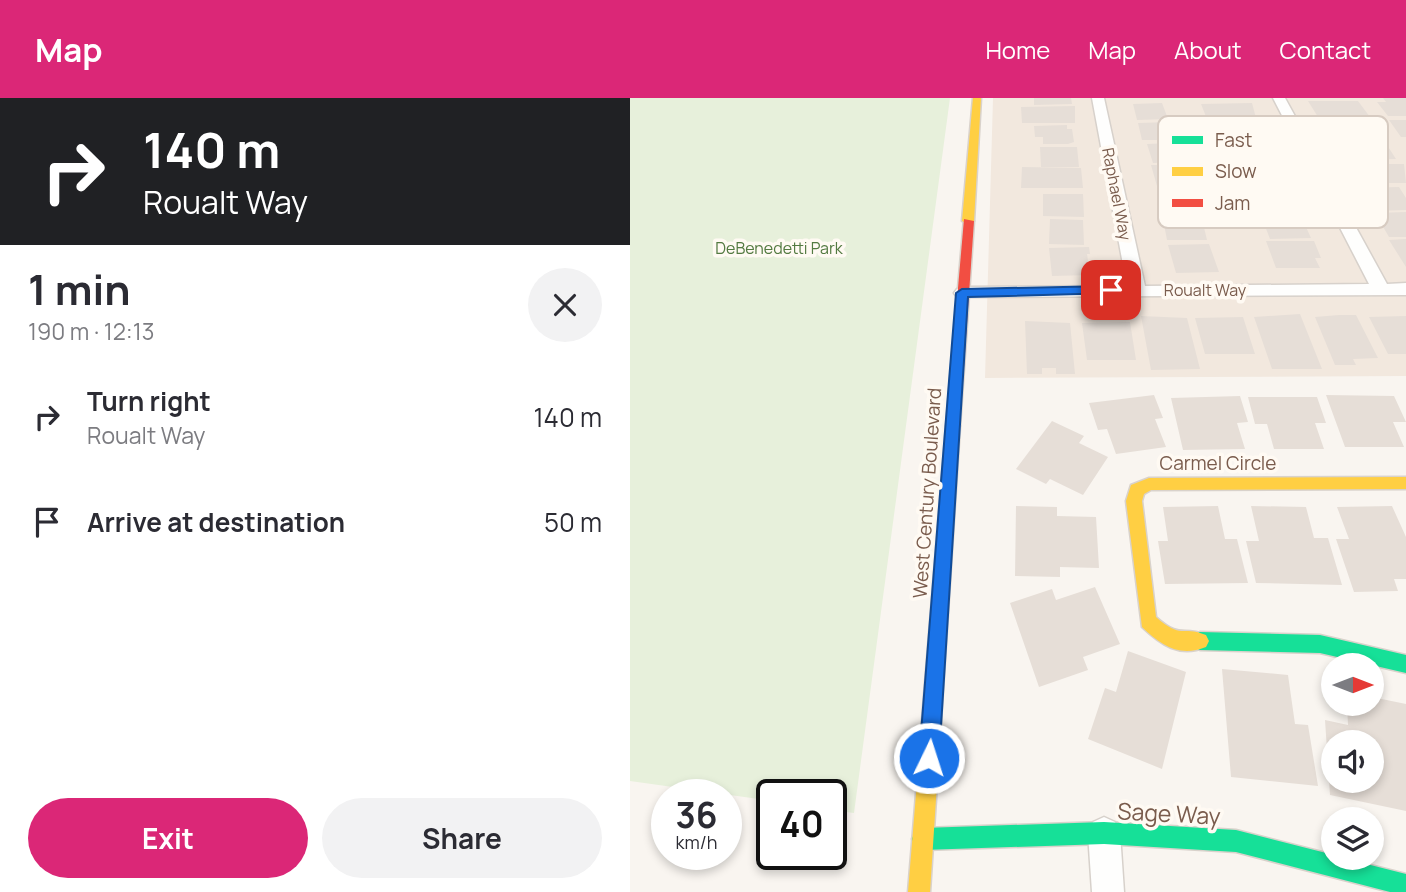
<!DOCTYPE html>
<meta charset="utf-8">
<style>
:root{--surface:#fff;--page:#f2f2f3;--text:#2b2b33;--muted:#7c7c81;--accent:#db2777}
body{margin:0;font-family:Manrope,sans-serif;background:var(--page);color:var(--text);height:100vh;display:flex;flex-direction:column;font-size:26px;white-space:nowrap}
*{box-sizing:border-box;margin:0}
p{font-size:23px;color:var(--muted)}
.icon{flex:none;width:38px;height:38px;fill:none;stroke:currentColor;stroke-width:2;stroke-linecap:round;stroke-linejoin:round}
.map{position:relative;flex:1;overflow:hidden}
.drawer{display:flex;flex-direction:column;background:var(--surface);width:630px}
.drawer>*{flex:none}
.banner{background:#202124;color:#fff;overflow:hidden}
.needle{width:46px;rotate:90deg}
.buttons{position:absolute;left:691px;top:555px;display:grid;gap:14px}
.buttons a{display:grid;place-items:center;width:63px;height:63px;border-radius:50%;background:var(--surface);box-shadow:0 4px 10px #0003;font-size:35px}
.speed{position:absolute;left:21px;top:681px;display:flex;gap:14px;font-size:35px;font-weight:700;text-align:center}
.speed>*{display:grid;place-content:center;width:91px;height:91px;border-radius:50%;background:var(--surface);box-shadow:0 4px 10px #0003;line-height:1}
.speed small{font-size:18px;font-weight:400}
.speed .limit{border:4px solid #111;border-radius:10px;background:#fff;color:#111}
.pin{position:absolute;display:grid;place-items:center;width:60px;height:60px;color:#fff;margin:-30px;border-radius:14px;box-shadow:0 4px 10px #0006}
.me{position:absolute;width:77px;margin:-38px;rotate:4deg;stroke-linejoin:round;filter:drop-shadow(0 0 5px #0008)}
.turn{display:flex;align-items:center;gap:24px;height:147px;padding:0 28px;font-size:32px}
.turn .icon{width:91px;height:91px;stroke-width:2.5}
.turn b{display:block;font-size:49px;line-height:60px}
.round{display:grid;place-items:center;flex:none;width:74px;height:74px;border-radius:37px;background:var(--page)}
.head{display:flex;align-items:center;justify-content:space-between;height:119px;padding:0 28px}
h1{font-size:42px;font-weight:700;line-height:52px}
.button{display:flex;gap:14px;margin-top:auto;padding:14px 28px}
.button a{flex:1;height:80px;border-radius:42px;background:var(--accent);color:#fff;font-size:28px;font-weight:700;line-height:80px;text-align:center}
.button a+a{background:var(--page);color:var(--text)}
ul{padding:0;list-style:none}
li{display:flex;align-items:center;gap:21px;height:105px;padding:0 28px}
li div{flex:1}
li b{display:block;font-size:26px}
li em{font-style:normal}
header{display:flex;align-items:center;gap:42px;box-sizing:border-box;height:98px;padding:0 35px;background:var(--accent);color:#fff}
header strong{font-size:33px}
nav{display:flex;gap:38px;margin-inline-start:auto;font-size:24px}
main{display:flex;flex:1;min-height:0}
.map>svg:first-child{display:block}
.residential{fill:#f2e8de}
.green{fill:#e7f0db}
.building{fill:#e6ded7;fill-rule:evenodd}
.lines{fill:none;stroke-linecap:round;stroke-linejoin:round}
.street-casing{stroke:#d7d1cb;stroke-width:3}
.fast-casing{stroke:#d9d2cb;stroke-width:3}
.slow-casing{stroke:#d9d2cb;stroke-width:3}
.jam-casing{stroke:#d9d2cb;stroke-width:3}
.street{fill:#fefefd;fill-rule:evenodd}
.fast{fill:#16e098;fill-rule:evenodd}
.slow{fill:#ffcf43;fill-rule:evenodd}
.jam{fill:#f24e42;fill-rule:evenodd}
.route{fill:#1a73e8;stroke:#114b97;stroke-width:2}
.labels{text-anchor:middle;stroke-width:7;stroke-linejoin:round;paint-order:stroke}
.far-street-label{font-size:16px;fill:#7a5c4d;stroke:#fffaf3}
.far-park-label{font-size:16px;fill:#537a41;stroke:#fffaf3}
.street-label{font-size:19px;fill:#7a5c4d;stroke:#fffaf3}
.near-street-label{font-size:23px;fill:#7a5c4d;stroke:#fffaf3}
.key{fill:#fffaf3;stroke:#d7cbc1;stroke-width:2}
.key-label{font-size:19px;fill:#7a5c4d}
</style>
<header>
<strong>Map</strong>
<nav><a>Home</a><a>Map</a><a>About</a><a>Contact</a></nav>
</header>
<main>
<section class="drawer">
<div class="banner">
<div class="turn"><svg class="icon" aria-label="right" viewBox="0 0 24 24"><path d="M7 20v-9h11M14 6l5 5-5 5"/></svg><div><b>140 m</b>Roualt Way</div></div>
</div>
<div class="head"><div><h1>1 min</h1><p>190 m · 12:13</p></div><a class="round"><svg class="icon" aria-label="close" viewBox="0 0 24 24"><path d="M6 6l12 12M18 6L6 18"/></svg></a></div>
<ul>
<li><svg class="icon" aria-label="right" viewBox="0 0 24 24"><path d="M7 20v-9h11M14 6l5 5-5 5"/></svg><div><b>Turn right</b><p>Roualt Way</p></div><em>140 m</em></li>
<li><svg class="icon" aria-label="arrive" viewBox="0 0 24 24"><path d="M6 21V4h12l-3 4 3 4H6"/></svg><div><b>Arrive at destination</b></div><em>50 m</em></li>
</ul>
<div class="button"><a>Exit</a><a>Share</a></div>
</section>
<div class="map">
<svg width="776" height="794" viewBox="0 0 776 794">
<rect width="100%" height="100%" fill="#f9f5f0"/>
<path class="residential" d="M363,0H776V278L355,280Z"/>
<path class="green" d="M0,0H320L224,715L201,712V696H142V703L0,683Z"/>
<path class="building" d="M404,0H441L442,6L404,7Z
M753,0H776V18H758L747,4H756Z
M678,3H728L740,19H688Z
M532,5L538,21L507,22L503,6Z
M622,5L626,20L577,21L571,6Z
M445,8V25H392L391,9Z
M759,22H776V39H771Z
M541,24L547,42H512L508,25Z
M437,27V31H442L444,44L438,46H413V39H405L404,28Z
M755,44L766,61L711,62L704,45Z
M544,45L551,64L523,65L517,46Z
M410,49H447L449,69H411Z
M715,66H774L776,85H726Z
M521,67H556L563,88H527Z
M392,69L451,70L453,90H391Z
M769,89L776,100V112L744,113L730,90Z
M413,96H453L454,119L413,118Z
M776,114V139H759L745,115Z
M532,116L571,117L577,142H537Z
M622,116H670L681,140L640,141L635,128H627Z
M420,121L453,122L454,147L419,146Z
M776,141V169L759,142Z
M636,143H684L691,160H685L690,170H646Z
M579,146L589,174L546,175L538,147Z
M459,149L460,156H457L460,177L422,178L419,150Z
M670,216L692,271H642L624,219Z
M709,217H726L748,260L723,261L726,267H705L685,219Z
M511,218L557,220L570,271L521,272Z
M776,218V256H758L739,219Z
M613,219L625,256H575L565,220Z
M395,223L440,225L445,276H426V270H412V276H397Z
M500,224L506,262H457L452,225Z
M524,297L533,320L525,321L536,349L486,356L477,331L468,332L459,305Z
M696,297L764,298L776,324H763L774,349H715Z
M610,298L618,324L607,325L615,351L553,352L541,300Z
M618,299H687L696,325H685L694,351H644L637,326H625Z
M422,323L454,338L449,345L478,359L453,397L420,381L416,386L386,371Z
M386,408L427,409V418L466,419L469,470L430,469V479L385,478Z
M588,408L595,441H607L618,485L535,486L528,443H538L533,409Z
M621,408L676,409L684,440H698L712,487L626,485L616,443H629Z
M762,408L776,439V481H764L768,493L724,494L706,441H719L707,409Z
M465,489L490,546L453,559L458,572L409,589L380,505L422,491L426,502Z
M498,553L556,574L532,671L458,641L475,590L486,594Z
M592,571L658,577L665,626L678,627L688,688L601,679Z
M742,599L776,606V713L700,697L695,622L718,627L717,606H742ZM704,644H742V682H704Z"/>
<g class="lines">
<defs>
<path id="street" d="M462,0H474L515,188L739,186L643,0H655L757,186L776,185V197L327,199L324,195L327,191L333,189L497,188Z
M474,719L485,724L490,735L494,794H462L458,735L463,724Z"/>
<path id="fast" d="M570,534L690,537L776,557V575L690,555L570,552L564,549L561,543L564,537Z
M474,724L606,732L704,757V760H713L776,776V794H760L606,754L474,746L293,752L285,749L282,741L285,733L293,730Z"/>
<path id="slow" d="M343,0H351L344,123L338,126L332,123Z
M323,322L330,328L300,794H278L316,328Z
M776,379V391L521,392L514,396L512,403L526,519C552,542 551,527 576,537L579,543L576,549C549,560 531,547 512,529L496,403L501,387L519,380Z"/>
<path id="jam" d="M334,121L344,123L330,328L323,334L316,328Z"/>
</defs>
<use href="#street" class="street-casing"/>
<use href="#fast" class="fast-casing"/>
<use href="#slow" class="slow-casing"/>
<use href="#jam" class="jam-casing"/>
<use href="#street" class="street"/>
<use href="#fast" class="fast"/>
<use href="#slow" class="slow"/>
<use href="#jam" class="jam"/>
</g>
<path class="route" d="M481,188L485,190V195L338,199L309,660L306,667L299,670L292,667L289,660L326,195L332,191Z"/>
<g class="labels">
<g class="far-street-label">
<text transform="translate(487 96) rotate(79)" y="6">Raphael Way</text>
<text x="575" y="198">Roualt Way</text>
</g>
<g class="far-park-label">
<text x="149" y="156">DeBenedetti Park</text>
</g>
<g class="street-label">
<text x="588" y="372">Carmel Circle</text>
<text transform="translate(297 395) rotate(-86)" y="7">West Century Boulevard</text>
</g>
<g class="near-street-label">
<text transform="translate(539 716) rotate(3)" y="8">Sage Way</text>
</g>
</g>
<rect x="528" y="18" width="230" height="112" rx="10" class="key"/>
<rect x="542" y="38" width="31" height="8" fill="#16e098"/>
<rect x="542" y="69" width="31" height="9" fill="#ffcf43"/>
<rect x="542" y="101" width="31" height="8" fill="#f24e42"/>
<g class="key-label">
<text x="585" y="49">Fast</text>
<text x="585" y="80">Slow</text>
<text x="585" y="112">Jam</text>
</g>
</svg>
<div class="buttons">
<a><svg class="needle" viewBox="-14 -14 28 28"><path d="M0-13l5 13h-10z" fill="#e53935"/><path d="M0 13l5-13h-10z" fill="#7c7c81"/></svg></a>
<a><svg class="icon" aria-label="sound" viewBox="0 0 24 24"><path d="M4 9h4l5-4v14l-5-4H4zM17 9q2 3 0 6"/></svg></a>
<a><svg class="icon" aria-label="layers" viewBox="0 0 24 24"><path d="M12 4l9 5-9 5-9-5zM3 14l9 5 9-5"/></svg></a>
</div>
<div class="speed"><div>36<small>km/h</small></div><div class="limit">40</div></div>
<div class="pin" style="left:481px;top:192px;background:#d93025"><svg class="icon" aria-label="arrive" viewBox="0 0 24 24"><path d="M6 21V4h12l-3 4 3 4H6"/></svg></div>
<svg class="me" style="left:299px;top:660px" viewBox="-20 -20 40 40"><circle r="17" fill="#1a73e8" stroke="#fff" stroke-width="3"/><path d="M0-11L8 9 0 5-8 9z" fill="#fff"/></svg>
</div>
</main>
